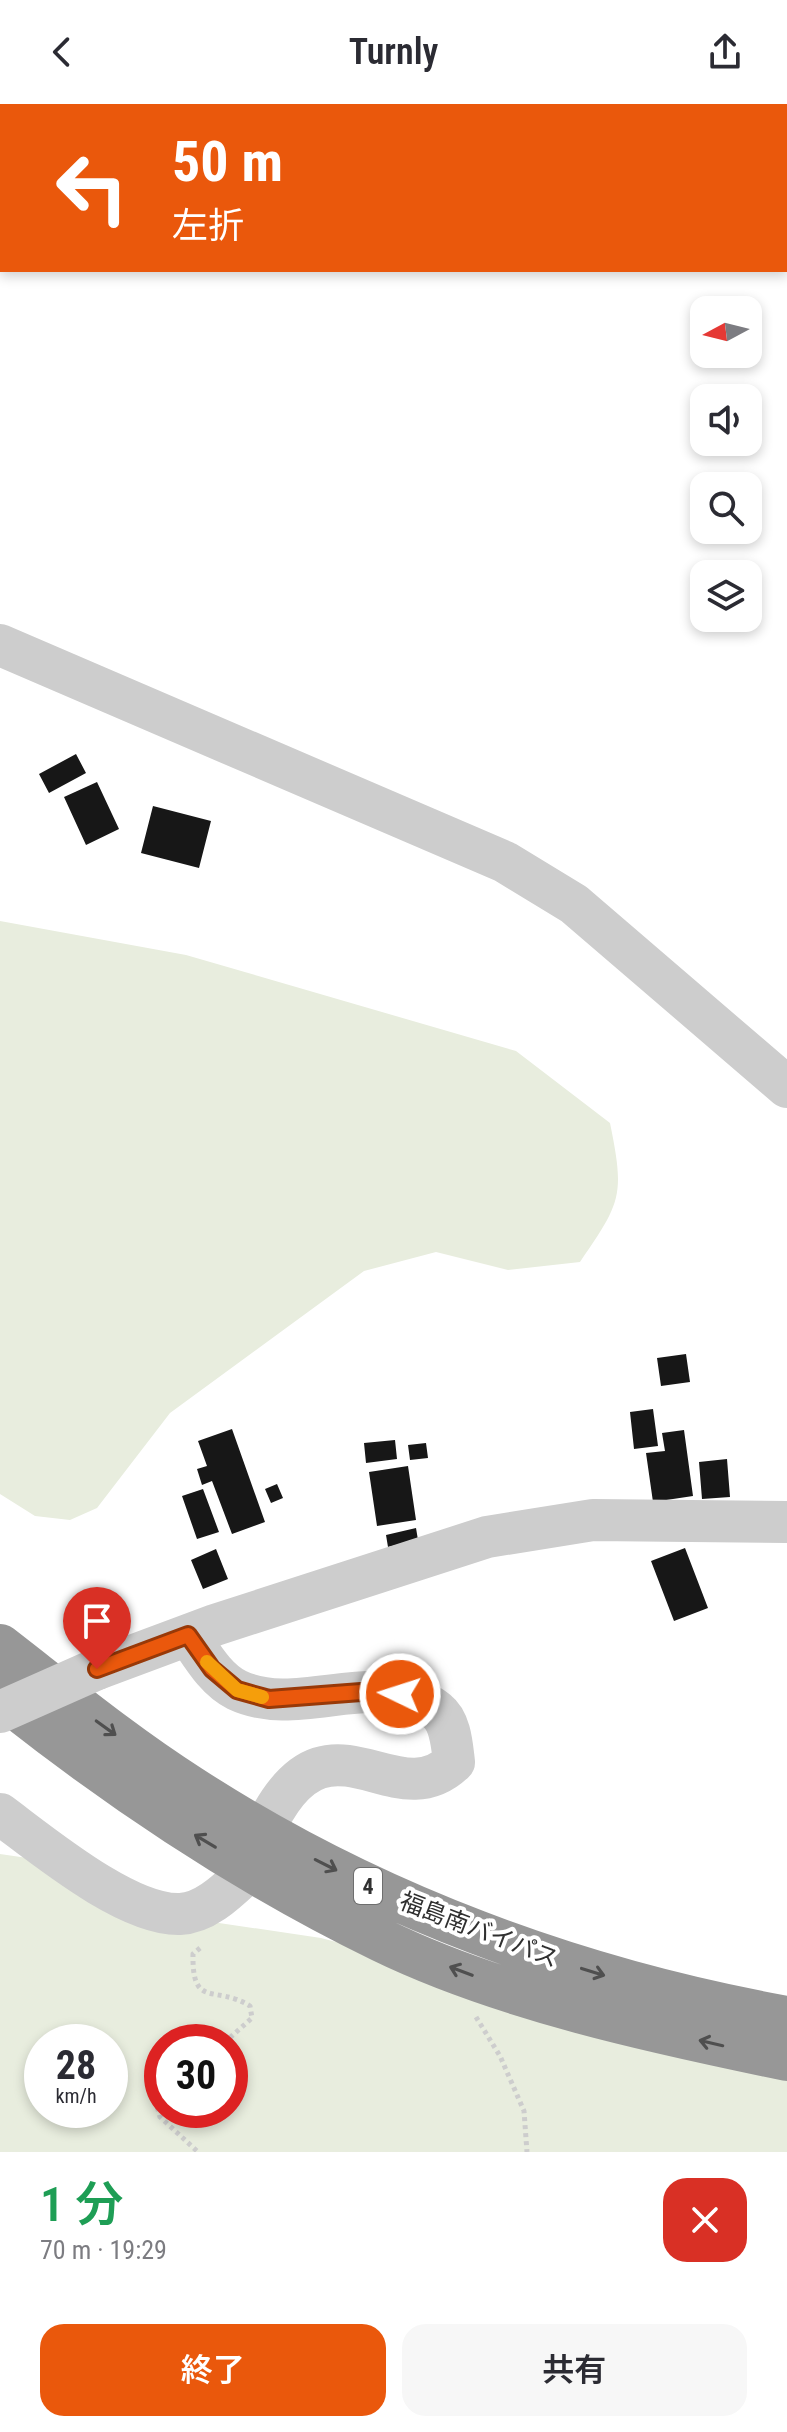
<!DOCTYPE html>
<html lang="ja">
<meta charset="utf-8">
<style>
:root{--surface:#fff;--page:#f7f7f7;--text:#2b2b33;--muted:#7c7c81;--accent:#ea580c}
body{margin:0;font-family:"Roboto Condensed","Noto Sans JP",sans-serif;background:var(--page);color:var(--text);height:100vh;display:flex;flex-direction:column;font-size:30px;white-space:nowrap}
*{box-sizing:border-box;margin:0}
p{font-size:26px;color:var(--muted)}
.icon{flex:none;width:44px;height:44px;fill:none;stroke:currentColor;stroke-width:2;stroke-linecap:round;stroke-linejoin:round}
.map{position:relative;height:2048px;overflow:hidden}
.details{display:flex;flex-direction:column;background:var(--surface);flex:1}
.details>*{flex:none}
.hud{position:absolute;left:0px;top:0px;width:788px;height:168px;box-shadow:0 4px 12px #0003;background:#ea580c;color:#fff;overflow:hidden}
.needle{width:52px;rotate:263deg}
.tools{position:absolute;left:690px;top:192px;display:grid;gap:16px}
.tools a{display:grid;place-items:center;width:72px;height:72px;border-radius:16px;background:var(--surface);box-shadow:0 4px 12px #0003;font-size:40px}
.speed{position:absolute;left:24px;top:1920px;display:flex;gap:16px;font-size:40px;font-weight:700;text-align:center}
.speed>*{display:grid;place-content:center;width:104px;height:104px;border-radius:50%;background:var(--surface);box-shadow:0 4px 12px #0003;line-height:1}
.speed small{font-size:20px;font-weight:400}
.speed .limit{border:12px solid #d22;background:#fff;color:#111}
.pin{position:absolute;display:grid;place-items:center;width:68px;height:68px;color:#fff;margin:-82px -34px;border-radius:50% 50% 50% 0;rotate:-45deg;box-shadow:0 0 8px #0007}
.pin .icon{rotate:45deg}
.me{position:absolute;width:88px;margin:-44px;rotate:274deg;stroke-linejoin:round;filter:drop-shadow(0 0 6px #0008)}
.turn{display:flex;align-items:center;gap:28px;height:168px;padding:0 40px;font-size:36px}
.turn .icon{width:104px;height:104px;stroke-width:2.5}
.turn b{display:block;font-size:56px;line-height:68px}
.round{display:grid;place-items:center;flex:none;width:84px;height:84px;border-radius:24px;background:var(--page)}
.overview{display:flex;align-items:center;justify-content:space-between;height:136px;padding:0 40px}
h1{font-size:48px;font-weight:600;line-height:60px;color:#1e9e55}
.button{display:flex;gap:16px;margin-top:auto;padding:16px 40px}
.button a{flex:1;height:92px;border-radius:24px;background:var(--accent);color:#fff;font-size:32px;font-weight:600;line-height:92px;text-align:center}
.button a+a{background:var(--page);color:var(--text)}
header{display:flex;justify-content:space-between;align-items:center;height:104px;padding:0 40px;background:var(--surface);font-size:36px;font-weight:600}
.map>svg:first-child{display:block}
.green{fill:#e8edde;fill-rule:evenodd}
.building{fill:#171717}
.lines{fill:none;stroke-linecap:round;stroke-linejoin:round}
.path{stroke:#cdcdcd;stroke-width:5;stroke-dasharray:4 4;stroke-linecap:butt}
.minor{stroke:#cdcdcd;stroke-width:42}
.highway{stroke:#979797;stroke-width:44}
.minor-bridge{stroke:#cdcdcd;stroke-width:42}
.oneway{stroke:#4f4f4f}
.route-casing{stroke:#983908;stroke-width:20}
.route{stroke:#ea580c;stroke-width:14}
.slow{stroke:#f59e0b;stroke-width:14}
.labels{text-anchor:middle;stroke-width:8;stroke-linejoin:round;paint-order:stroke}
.shield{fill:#fff;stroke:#6e6e6e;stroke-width:2}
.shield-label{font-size:22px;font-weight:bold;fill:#303030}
.street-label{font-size:24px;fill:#303030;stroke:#fff}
</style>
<header><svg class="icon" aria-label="back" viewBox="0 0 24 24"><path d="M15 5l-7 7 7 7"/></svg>Turnly<svg class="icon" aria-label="share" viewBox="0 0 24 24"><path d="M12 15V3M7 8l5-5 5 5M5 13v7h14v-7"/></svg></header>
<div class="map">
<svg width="787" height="2048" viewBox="0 0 787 2048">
<rect width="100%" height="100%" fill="#fff"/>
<path class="green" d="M0,817L186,851L516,947L610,1019C625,1092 621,1098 580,1158L508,1166L436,1148L364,1167L170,1309L97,1404L70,1416L35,1412L0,1390Z
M0,1750L48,1757L145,1808L321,1834L701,1934L787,1950V2048H0ZM42,1938H110V2006H42ZM162,1938H230V2006H162Z"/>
<path class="building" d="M76,650L86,669L49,689L39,670Z
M97,678L119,725L86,741L64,693Z
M153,702L211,717L199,764L141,749Z
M686,1250L690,1278L661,1282L657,1254Z
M653,1305L658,1342L634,1345L630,1308Z
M232,1325L265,1418L232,1430L212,1377L202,1381L197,1365L207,1362L198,1337Z
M684,1326L693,1392L653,1398L646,1349L665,1347L662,1329Z
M395,1336L397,1355L366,1359L364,1339Z
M426,1339L428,1354L410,1356L408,1341Z
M727,1355L730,1393L702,1395L699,1358Z
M408,1362L416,1416L377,1422L369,1368Z
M277,1380L283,1394L271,1399L265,1385Z
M203,1385L219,1428L197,1435L182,1392Z
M416,1424L418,1436L388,1443L386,1431Z
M685,1444L708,1504L674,1517L651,1457Z
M216,1445L228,1475L203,1485L191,1456Z"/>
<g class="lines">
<path class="path" d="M200,1844L193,1850C192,1906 215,1880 250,1902L252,1914L225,1938
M476,1913L500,1952L524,2007L527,2048
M162,1983L154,1991L160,2013L198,2048"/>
<path class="minor" d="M72,2L74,0
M0,11L2,8
M0,92L2,90
M0,541L505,758L574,800L787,983
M188,1531C202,1551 215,1575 237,1586C300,1616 378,1561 437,1607C451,1618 452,1642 454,1658C392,1717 326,1591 263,1728
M97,1565L215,1521L487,1433L593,1416L787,1418
M0,1710C42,1741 127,1812 180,1810C208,1809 232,1782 251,1765"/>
<path class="highway" d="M0,1542C62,1590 124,1641 190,1683C370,1800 576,1876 787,1914
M0,1591C118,1685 245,1770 381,1836C502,1895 656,1928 787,1955"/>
<path class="minor-bridge" d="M0,1608L97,1565"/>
</g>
<defs><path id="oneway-shaft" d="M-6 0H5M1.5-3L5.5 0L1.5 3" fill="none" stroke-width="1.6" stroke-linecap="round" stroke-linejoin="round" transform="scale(2)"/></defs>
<g class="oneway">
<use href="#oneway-shaft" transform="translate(106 1624) rotate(36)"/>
<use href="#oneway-shaft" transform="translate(205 1737) rotate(-149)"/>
<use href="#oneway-shaft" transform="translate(326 1761) rotate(27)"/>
<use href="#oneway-shaft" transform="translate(461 1867) rotate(-159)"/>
<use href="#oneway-shaft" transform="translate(593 1868) rotate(17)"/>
<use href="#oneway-shaft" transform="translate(711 1939) rotate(-167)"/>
</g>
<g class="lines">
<defs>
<path id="route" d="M97,1565L188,1531L212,1565L237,1586L269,1595L361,1588L400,1590"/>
</defs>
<use href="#route" class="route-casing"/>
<use href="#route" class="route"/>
<path class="slow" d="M207,1558L237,1586L262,1593"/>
</g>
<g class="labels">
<rect class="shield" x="354" y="1764" width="28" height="36" rx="6"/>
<g class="shield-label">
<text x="368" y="1790">4</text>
</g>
<g class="street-label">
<text transform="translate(479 1826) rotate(21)" y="8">福島南バイパス</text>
</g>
</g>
</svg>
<div class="tools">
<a><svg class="needle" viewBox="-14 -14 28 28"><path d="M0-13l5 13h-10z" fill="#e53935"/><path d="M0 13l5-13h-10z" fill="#7c7c81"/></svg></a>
<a><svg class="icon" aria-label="sound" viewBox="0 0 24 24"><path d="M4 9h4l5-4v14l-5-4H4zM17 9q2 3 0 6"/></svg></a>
<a><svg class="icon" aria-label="search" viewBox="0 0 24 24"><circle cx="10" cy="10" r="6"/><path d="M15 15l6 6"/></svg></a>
<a><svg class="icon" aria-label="layers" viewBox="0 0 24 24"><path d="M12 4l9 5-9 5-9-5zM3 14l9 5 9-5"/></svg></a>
</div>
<div class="speed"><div>28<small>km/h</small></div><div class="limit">30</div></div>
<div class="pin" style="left:97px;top:1565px;background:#d93025"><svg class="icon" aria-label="arrive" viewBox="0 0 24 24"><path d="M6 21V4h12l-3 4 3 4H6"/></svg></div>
<svg class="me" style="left:400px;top:1590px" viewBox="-20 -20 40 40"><circle r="17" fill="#ea580c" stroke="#fff" stroke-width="3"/><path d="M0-11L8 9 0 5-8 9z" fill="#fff"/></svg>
<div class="hud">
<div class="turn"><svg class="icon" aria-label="left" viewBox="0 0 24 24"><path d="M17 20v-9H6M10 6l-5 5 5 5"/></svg><div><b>50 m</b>左折</div></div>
</div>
</div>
<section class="details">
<div class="overview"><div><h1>1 分</h1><p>70 m · 19:29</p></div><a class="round" style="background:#d93025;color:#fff"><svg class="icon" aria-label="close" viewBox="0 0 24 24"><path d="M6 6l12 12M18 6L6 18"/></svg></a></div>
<div class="button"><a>終了</a><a>共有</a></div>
</section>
